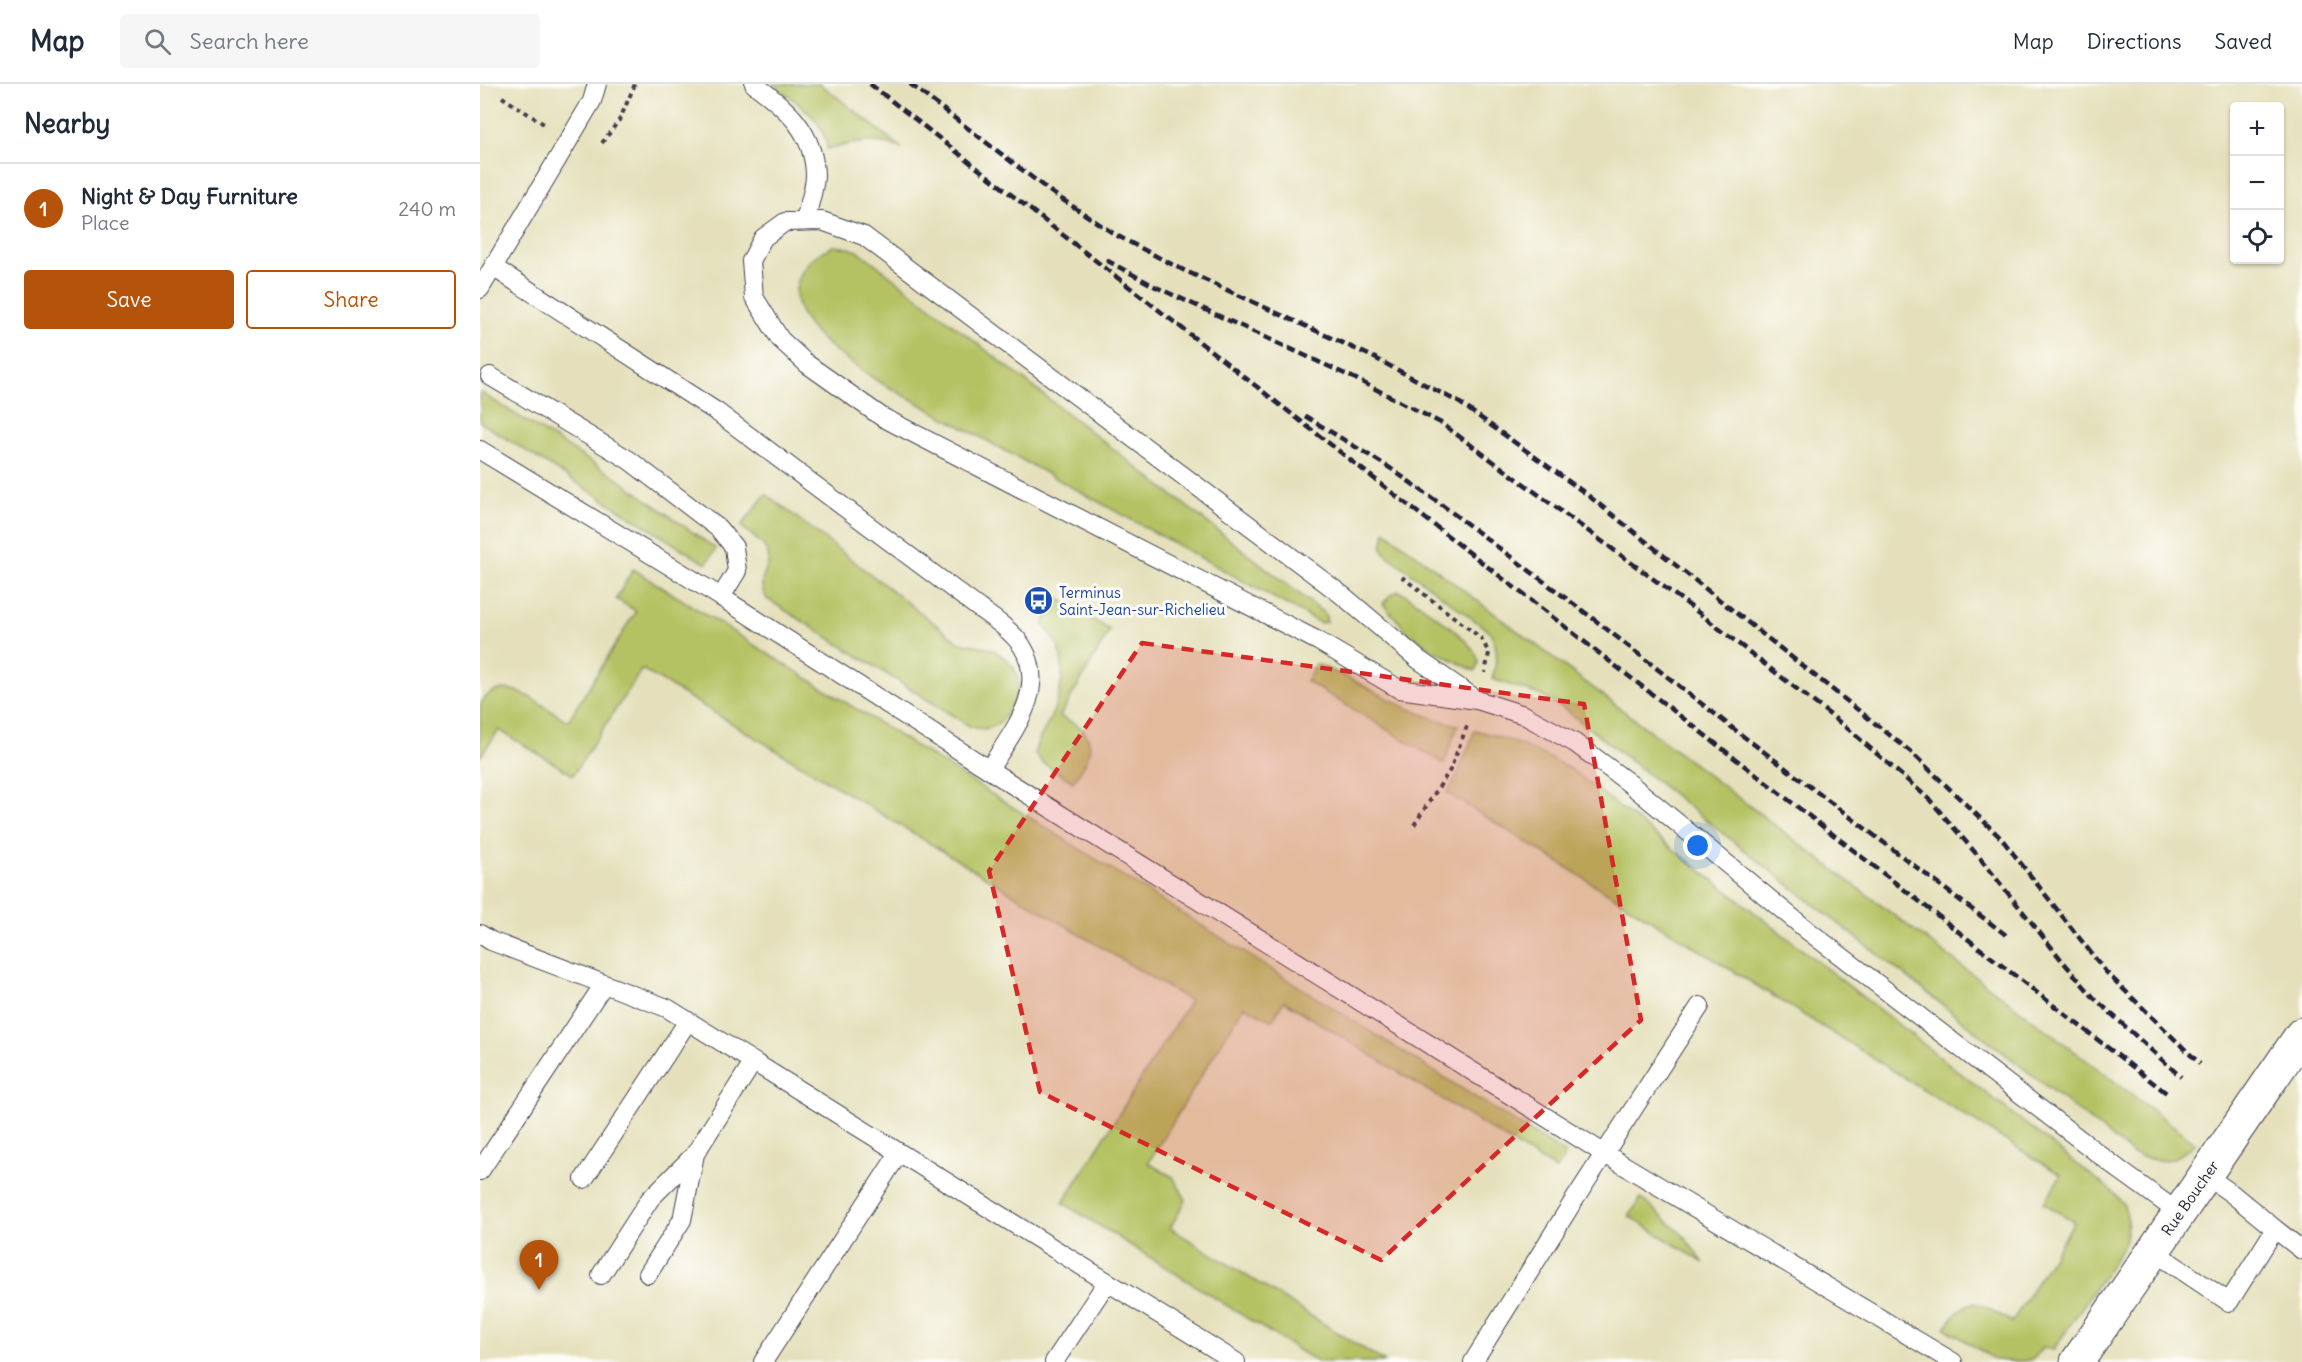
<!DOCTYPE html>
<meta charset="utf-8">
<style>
body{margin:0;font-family:Delius,sans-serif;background:#f6f6f7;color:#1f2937}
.controls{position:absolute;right:18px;top:18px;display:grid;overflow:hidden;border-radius:6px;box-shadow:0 2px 4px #0004}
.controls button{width:54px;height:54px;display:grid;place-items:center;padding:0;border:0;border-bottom:2px solid #e0e1e3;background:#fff;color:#1f2937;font:30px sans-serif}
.you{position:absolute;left:1218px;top:762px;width:21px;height:21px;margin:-15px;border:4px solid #fff;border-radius:50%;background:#1a73e8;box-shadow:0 0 0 9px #1a73e833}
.badge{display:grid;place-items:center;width:39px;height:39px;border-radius:50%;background:#b45309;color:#fff;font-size:20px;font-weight:700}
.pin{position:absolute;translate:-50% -50px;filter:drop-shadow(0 2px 3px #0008)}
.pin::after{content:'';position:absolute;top:32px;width:21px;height:18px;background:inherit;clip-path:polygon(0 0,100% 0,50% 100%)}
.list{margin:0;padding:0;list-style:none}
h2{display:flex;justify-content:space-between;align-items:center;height:78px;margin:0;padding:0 24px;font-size:26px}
h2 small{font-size:20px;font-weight:400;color:#747a83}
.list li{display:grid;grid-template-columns:39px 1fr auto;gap:18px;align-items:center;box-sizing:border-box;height:90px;padding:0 24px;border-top:2px solid #e0e1e3}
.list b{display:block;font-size:22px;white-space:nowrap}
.list p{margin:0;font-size:20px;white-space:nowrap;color:#747a83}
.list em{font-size:20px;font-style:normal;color:#747a83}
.actions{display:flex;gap:12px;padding:18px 24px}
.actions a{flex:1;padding:14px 0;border:2px solid #b45309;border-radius:6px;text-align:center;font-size:21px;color:#b45309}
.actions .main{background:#b45309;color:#fff}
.icon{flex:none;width:33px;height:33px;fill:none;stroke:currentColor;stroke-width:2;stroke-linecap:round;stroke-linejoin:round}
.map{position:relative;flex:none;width:1822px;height:1278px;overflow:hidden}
header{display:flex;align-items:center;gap:36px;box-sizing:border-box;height:84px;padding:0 30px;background:#fff;border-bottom:2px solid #e0e1e3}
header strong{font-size:28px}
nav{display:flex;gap:33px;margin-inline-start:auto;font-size:21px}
.search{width:420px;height:54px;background:#f6f6f7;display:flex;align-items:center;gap:15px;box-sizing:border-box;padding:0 21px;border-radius:6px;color:#747a83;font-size:22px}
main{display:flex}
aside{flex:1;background:#fff}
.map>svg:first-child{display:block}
.green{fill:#b5c264;stroke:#6c7250;stroke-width:1.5}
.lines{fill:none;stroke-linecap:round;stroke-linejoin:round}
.service-casing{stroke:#3f3e4e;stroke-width:20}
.minor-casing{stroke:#3f3e4e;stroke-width:35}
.path{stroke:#3f3e4e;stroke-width:4;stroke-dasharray:4.5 4.5;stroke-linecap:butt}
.service{stroke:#fff;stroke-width:18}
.minor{stroke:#fff;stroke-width:33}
.rail{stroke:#22223b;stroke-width:4.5;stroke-dasharray:9 4.5;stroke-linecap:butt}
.marked{fill:#d62828;fill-opacity:0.2;stroke:#d62828;stroke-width:4.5;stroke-dasharray:12 8;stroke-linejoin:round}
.labels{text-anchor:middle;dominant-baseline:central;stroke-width:6;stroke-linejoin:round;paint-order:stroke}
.transit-label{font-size:15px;fill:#164399;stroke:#fdfcf7;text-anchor:start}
.street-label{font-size:15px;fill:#22223b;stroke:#fdfcf7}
</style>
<header>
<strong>Map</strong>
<div class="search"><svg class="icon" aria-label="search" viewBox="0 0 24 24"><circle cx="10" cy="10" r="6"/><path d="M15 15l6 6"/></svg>Search here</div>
<nav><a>Map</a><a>Directions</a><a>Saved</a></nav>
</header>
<main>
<aside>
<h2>Nearby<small></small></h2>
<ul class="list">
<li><span class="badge">1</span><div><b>Night &amp; Day Furniture</b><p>Place</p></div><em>240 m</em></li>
</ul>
<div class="actions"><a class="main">Save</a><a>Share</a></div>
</aside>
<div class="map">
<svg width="1822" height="1278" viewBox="0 0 1822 1278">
<rect width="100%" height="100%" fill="#fdfcf7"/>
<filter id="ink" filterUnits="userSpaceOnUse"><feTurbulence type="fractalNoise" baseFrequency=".0167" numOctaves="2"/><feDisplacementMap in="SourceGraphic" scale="12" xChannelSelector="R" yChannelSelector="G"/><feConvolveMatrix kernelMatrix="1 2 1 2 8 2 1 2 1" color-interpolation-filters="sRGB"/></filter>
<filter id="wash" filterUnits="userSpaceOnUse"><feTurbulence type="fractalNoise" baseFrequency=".008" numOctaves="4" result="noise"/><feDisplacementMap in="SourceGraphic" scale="24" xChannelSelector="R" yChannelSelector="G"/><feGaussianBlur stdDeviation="1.35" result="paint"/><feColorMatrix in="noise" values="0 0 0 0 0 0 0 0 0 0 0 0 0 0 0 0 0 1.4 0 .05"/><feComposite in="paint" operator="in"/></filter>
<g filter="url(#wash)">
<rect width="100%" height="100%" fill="#e5e0bb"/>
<path class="green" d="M 293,0 L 340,0 L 422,64 C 394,53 375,59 347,65 C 345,34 316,18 293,0 Z
M 354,162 L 369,164 L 380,168 L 845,530 L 847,538 L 840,539 L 396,296 C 367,275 299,237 320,192 C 327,176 338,169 354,162 Z
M 0,308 L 137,394 L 236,465 L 226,480 L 0,338 Z
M 286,410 L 479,558 C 491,561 504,561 515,567 C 525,573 536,583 538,595 C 541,611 525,640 509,644 C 503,646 497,644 491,643 L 287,515 C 273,492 292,488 288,470 C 285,459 269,450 261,442 Z
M 905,447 L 1716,1059 C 1692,1080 1682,1080 1653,1070 L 1083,624 L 1060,611 L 1012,595 C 1017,575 1020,568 1010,548 L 907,471 L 902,464 Z
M 153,485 L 1086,1070 L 1076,1086 L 804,917 L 792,937 L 764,922 L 668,1079 L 693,1093 L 706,1116 L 690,1144 L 905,1278 L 837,1278 L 583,1119 L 710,917 L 162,585 L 93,691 L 19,646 L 0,673 L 0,621 C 23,583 62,624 88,637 L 156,527 L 136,515 Z
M 918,507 L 925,510 C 941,522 998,558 998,578 C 998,581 996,584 995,587 L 953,566 L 929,549 L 903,520 L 910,511 Z
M 577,514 L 630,546 L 580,632 C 586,636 595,639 601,644 C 620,662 604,682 593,698 L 563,679 L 555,670 C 556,658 562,651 567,641 C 580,616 588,587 577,560 C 574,553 567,546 563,541 Z
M 836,580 C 887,598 923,630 978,641 L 964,680 L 826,597 Z
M 995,646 C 1031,655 1060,668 1092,686 L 1633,1108 L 1644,1121 L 1648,1136 L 1644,1161 L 1574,1265 L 1563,1263 C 1560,1267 1556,1272 1553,1275 C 1545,1278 1523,1278 1514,1275 L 1465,1244 C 1492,1205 1498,1220 1532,1238 L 1594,1138 L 1564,1119 L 1581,1091 L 967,709 L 977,692 Z
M 1161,1114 L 1202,1150 L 1224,1179 L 1149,1132 Z"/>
</g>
<g filter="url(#ink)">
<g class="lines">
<defs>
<path id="service" d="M 274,0 C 306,24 334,47 335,91 C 335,105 328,123 325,137
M 13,183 L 237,328 L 500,525 C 514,535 532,547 542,562 C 569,605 532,648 510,684
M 0,205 L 112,17 L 117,0
M 10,292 L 149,376 L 238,444 L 254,463 L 257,487 L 241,513
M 0,366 L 241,513 L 533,701 L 1125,1070 L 1473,1278
M 997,616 L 939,576 L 862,511 L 384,152 L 342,137 L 305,138 L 283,154 L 271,177 L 274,213 L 300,255 L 327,280 L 402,333 L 838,557 L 919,605 L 997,616 L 1044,631 L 1095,659 L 1149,699 L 1327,846 L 1641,1087 L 1699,1129
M 0,850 L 11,857 L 187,924 L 756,1278
M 0,1087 L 124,900
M 104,1095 L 208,937
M 1795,1145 L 1822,1166
M 1673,1167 L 1749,1218 L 1795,1145 L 1751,1109 L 1725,1091
M 168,1190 L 202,1136 L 215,1070 L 273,978
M 121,1191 L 170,1115 L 215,1070
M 283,1278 L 419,1069
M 574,1278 L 627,1198
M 993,1278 L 1091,1121 L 1220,922"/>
<path id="minor" d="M 1597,1278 L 1822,950"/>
</defs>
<use href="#service" class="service-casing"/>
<use href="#minor" class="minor-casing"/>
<path class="path" d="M 22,13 L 67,42
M 122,59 L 140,35 L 155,0
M 922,493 L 1001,554 L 1009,569 L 1005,589
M 934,741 L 970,686 L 987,642"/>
<use href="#service" class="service"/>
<use href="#minor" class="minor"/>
<path class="rail" d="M 390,0 L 910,407 L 1689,1011
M 430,0 L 571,108 L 636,151 L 699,184 L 893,273 L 980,319 L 1105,409 L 1431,668 L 1521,754 L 1626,888 L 1720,980
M 626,176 L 676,203 L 876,295 L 961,339 L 1206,519 L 1367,644 L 1449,715 L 1499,773 L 1580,874 L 1614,914 L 1701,993
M 825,332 L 910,384 L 962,421 L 1115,536 L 1259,649 L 1526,851"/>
</g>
</g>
<path class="marked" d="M 662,559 L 1104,620 L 1161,936 L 901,1176 L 560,1008 L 509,787 Z"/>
<defs>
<symbol id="bus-disc" viewBox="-11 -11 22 22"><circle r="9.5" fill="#1a4fb4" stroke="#fdfcf7"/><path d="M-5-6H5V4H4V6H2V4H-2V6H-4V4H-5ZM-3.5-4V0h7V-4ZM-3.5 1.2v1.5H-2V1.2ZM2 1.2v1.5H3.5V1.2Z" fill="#fff"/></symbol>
</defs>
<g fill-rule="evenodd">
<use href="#bus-disc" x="542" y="500" width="33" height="33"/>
</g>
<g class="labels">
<g class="transit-label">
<text x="579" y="508">Terminus<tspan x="579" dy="17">Saint-Jean-sur-Richelieu</tspan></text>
</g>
<g class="street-label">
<text transform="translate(1710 1114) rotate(-55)">Rue Boucher</text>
</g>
</g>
</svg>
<div class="controls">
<button>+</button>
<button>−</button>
<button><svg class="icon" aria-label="locate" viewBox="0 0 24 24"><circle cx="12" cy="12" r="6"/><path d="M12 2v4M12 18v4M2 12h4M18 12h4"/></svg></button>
</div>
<div class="you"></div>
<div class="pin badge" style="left:59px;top:1206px">1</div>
</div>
</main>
